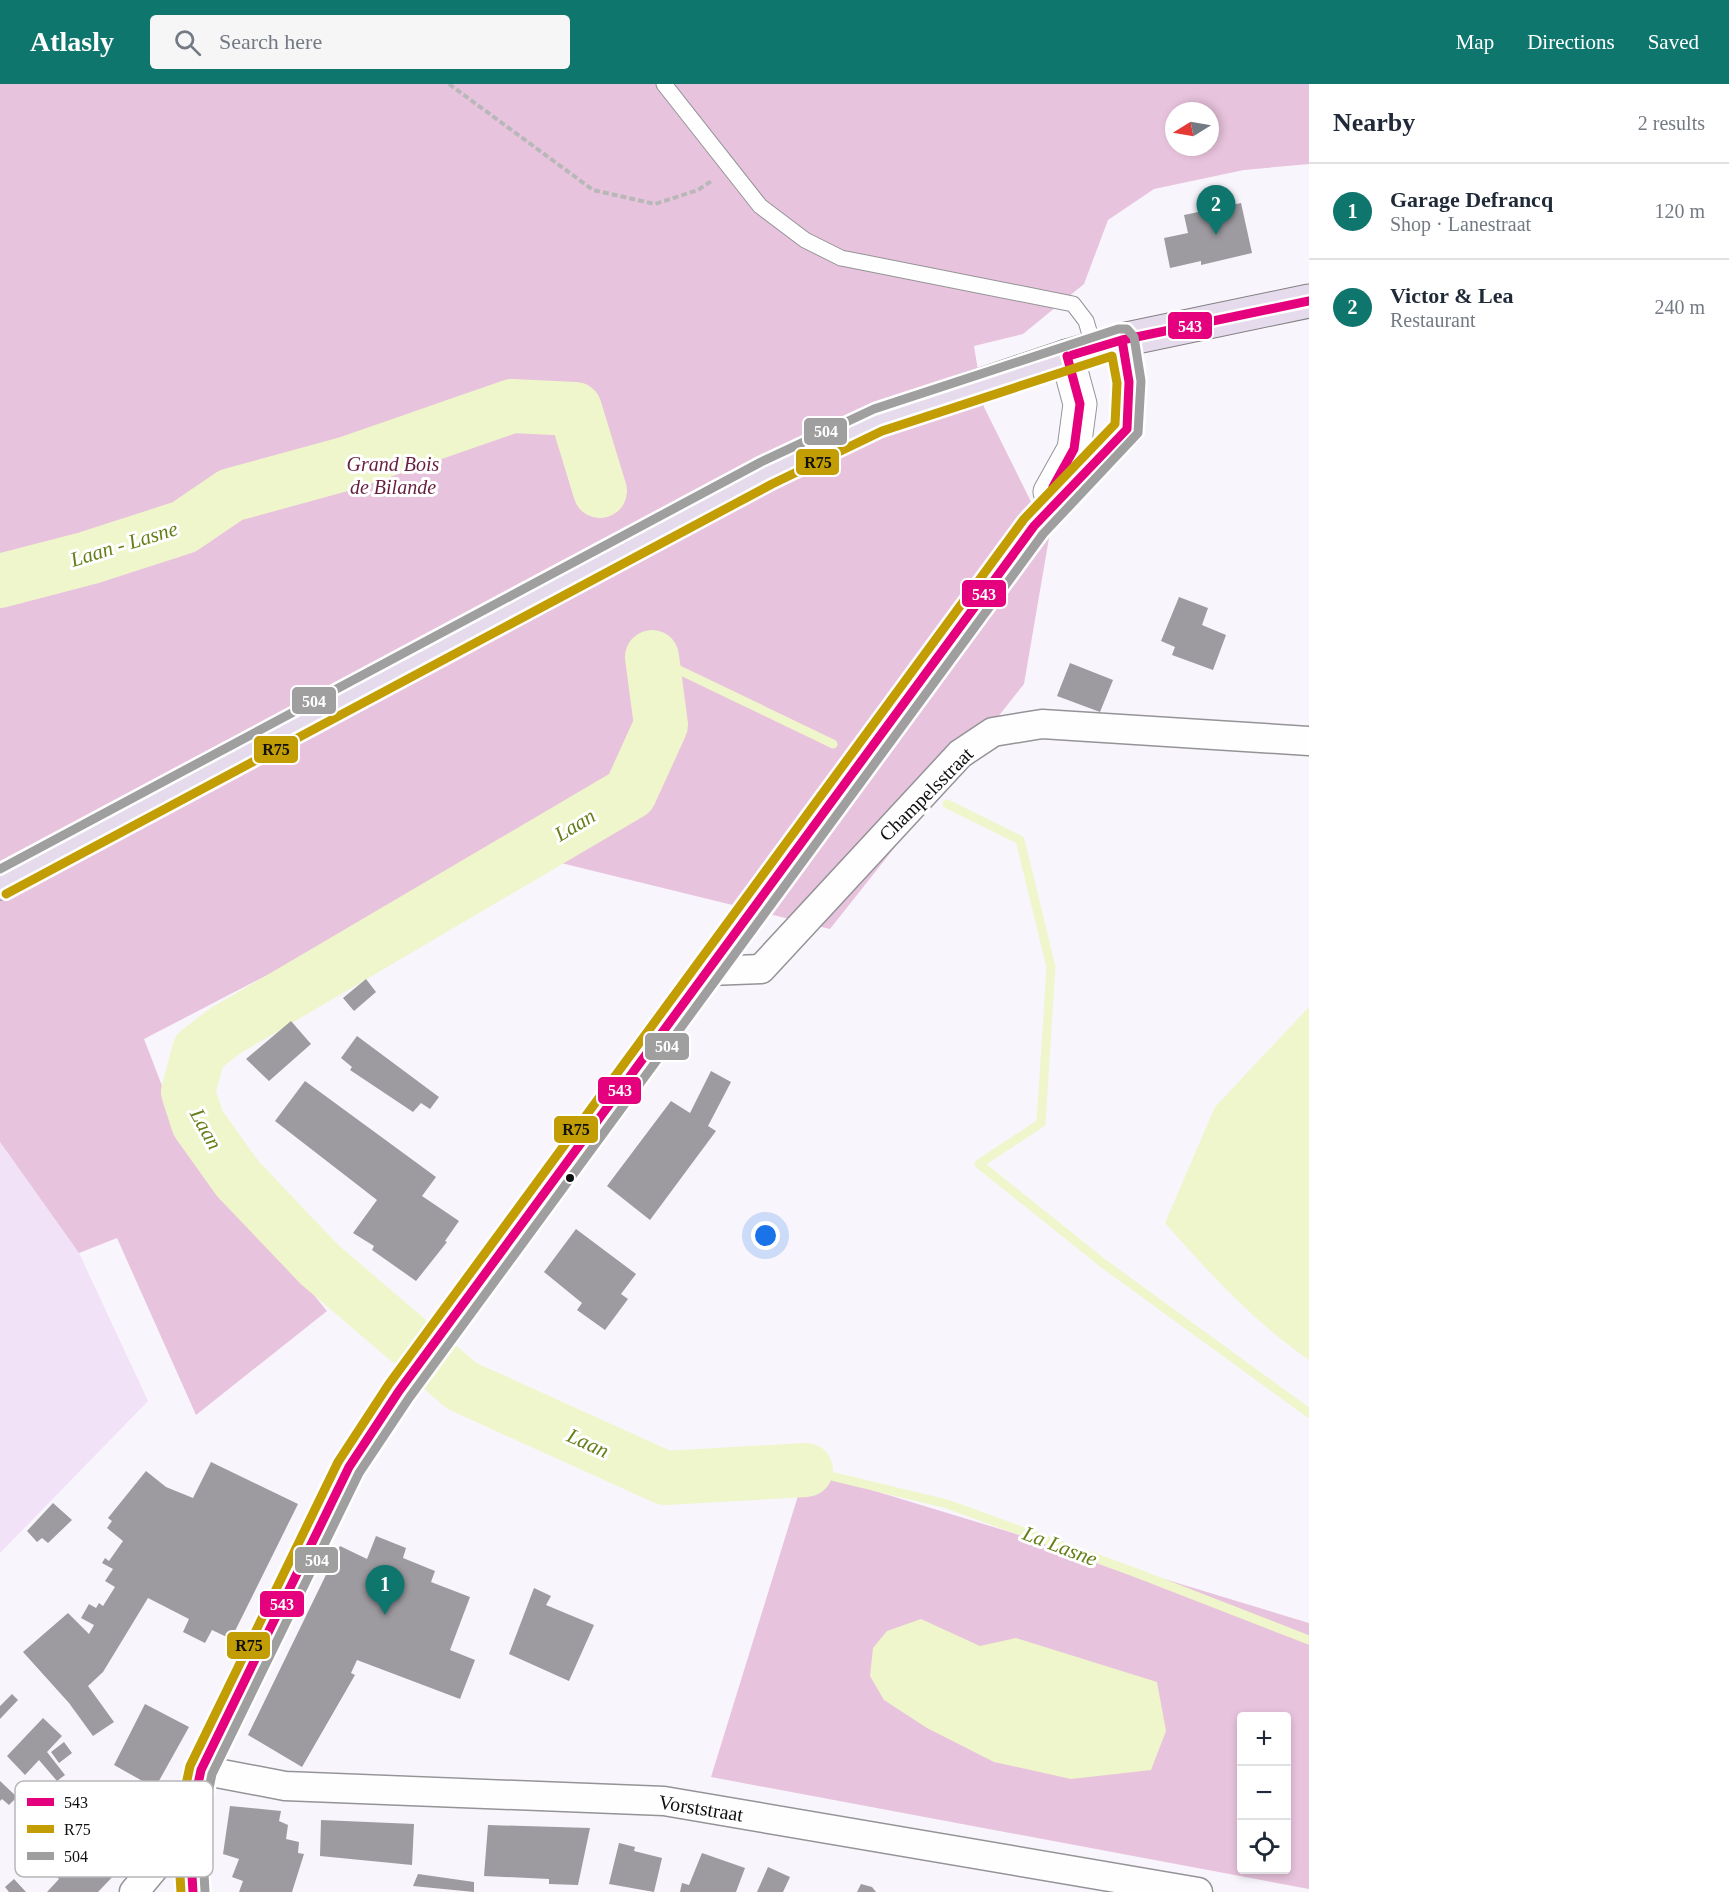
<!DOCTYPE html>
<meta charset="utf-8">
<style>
body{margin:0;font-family:"Times New Roman",serif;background:#f6f6f7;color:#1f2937}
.controls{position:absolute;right:18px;bottom:18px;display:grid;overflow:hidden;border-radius:6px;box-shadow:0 3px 9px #0003}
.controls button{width:54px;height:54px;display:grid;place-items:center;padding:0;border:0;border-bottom:2px solid #e0e1e3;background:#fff;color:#1f2937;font:30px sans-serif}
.compass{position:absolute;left:1165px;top:18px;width:54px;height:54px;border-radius:50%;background:#fff;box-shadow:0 3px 9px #0003;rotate:259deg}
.you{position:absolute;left:766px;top:1152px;width:21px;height:21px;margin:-15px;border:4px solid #fff;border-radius:50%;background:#1a73e8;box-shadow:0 0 0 9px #1a73e833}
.badge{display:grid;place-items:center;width:39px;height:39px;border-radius:50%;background:#0f766e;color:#fff;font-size:20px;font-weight:700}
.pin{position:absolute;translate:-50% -50px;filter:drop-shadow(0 2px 3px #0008)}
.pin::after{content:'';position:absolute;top:32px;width:21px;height:18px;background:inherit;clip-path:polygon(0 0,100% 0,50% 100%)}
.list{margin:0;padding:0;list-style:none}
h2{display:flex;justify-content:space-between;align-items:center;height:78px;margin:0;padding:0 24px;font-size:26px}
h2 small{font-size:20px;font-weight:400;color:#747a83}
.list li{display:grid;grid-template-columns:39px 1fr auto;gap:18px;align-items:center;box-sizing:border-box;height:96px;padding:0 24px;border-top:2px solid #e0e1e3}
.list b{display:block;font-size:22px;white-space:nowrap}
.list p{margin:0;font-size:20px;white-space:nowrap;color:#747a83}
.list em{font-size:20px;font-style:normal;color:#747a83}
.icon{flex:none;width:33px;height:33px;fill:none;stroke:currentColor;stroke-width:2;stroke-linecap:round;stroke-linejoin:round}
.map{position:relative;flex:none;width:1309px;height:1808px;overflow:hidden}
header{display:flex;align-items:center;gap:36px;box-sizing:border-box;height:84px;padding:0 30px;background:#0f766e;color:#fff}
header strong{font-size:28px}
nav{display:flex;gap:33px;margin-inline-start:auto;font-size:21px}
.search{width:420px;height:54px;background:#f6f6f7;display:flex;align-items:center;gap:15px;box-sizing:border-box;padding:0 21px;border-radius:6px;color:#747a83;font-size:22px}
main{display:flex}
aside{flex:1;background:#fff}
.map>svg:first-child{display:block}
.farmland{fill:#f1e2f8}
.forest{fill:#e8c3dd;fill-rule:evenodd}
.water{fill:#eff6cb}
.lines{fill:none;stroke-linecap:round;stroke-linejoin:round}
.stream{stroke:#eff6cb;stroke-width:9}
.river{stroke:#eff6cb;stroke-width:54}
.building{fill:#9d9aa0}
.service-casing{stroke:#949396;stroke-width:17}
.minor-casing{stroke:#949396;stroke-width:31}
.tertiary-casing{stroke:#949396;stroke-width:35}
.primary-casing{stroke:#828083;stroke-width:35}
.path{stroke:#b8b8b9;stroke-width:4;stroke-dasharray:6 3;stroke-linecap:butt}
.service{stroke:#fefeff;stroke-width:15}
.minor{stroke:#fefeff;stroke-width:28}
.tertiary{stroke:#fefeff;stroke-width:33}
.primary{stroke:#e5dbec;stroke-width:33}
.bus-1-casing{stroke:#fff;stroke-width:14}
.bus-2-casing{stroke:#fff;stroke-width:14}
.bus-3-casing{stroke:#fff;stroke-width:14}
.bus-1{stroke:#e5007d;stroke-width:9}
.bus-2{stroke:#c39d04;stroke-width:9}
.bus-3{stroke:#9f9f9f;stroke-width:9}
.bus-dot{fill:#0f0f0f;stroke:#fff;stroke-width:2}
.labels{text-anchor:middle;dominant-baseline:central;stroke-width:6;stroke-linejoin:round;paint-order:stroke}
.park-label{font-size:20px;font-style:italic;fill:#681f3d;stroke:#fff}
.street-label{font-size:20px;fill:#0f0f0f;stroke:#fff}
.water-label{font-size:21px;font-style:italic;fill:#657e16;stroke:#fff}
.key{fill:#fff;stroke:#b7b7b7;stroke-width:1.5}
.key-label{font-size:16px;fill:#0f0f0f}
.line-badge{stroke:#fff;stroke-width:2}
.badge-label{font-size:16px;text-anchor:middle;font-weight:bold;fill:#fff}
.pale-badge-label{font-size:16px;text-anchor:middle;font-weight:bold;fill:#111}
</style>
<header>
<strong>Atlasly</strong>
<div class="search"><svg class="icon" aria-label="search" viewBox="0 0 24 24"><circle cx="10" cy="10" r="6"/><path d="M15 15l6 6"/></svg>Search here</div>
<nav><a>Map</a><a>Directions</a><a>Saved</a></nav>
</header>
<main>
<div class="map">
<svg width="1309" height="1808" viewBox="0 0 1309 1808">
<rect width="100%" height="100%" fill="#f9f5fc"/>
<path class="farmland" d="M 0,1058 L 79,1169 L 148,1317 L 0,1469 Z"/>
<path class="forest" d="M 0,0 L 1309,0 L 1309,80 L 1244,86 L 1154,105 L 1108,136 L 1084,200 L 1023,250 L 974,262 L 984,323 L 1049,454 L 1024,600 L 830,845 L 508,766 L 144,955 L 181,1051 L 327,1227 L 196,1331 L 117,1154 L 79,1169 L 0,1058 ZM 1174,27 L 1210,27 L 1210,63 L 1174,63 Z
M 806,1386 L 1309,1539 L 1309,1805 L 711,1693 ZM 1242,1632 L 1286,1632 L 1286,1786 L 1242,1786 Z"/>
<path class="water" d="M 1309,923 L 1309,1276 C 1253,1237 1210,1190 1165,1139 L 1215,1023 Z
M 921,1535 L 980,1562 L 1016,1554 L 1157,1598 L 1166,1647 L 1151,1686 L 1071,1695 L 994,1678 L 927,1644 L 884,1616 L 870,1592 L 873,1564 L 887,1547 Z"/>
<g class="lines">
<path class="stream" d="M 652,573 L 833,660
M 947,720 L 1020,756 L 1051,883 L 1041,1039 L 979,1080 L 1104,1180 L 1309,1329
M 806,1386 L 947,1420 L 1134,1488 L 1309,1556"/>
<path class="river" d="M 0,497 L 88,474 L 184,443 L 231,411 L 348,379 L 512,322 L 575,325 L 600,407
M 652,573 L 661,641 L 630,709 L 225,947 L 199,967 L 188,1008 L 198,1039 L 238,1095 L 320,1181 L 462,1302 L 665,1394 L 806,1386"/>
</g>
<path class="building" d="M 1241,119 L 1252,169 L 1201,181 L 1201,177 L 1170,184 L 1164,154 L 1188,149 L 1184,131 Z
M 1179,513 L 1208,524 L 1202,541 L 1226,551 L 1213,586 L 1172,571 L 1175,563 L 1161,557 Z
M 1070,579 L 1113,596 L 1100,628 L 1057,612 Z
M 366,895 L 376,908 L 354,927 L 343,914 Z
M 291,937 L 311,960 L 269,997 L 246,975 Z
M 357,952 L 439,1013 L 430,1025 L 421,1019 L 413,1028 L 350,986 L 352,983 L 341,974 Z
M 711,987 L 731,998 L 708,1042 L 716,1047 L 650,1136 L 607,1102 L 671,1017 L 690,1029 Z
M 305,997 L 436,1093 L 422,1112 L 459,1137 L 445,1157 L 447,1158 L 416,1197 L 372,1166 L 374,1162 L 353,1149 L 377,1116 L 275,1037 Z
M 576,1145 L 636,1190 L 621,1210 L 628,1215 L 605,1246 L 577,1226 L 582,1219 L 544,1188 Z
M 211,1378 L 298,1420 L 231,1555 L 212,1546 L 205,1559 L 183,1548 L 189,1535 L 148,1514 L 103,1588 L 88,1602 L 114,1638 L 93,1652 L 69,1619 L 23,1568 L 68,1529 L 89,1550 L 94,1541 L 81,1534 L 89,1520 L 96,1524 L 99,1519 L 103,1522 L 115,1503 L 105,1497 L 113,1485 L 102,1479 L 105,1474 L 109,1477 L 123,1457 L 107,1444 L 112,1437 L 108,1434 L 146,1387 L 166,1403 L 193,1414 Z
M 53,1419 L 72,1436 L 48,1459 L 42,1454 L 37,1458 L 27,1447 Z
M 376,1452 L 406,1464 L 403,1474 L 435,1487 L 431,1498 L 470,1513 L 450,1566 L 475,1576 L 460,1615 L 357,1576 L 351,1589 L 355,1591 L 302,1683 L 248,1651 L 340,1462 L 367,1475 Z
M 534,1504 L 551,1512 L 546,1521 L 594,1541 L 569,1597 L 509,1570 Z
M 12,1610 L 18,1616 L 0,1635 L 0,1622 Z
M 145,1620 L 189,1643 L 155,1704 L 114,1681 Z
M 43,1634 L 62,1652 L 47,1668 L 65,1691 L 57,1697 L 39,1676 L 25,1691 L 7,1672 Z
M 64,1658 L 72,1669 L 59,1679 L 51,1668 Z
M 0,1697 L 17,1713 L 9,1721 L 2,1715 L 0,1717 Z
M 107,1704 L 148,1722 L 119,1786 L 98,1808 L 47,1808 L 59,1795 L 49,1786 L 74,1759 L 85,1770 L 94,1761 L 102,1742 L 92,1737 Z
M 230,1722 L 281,1727 L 279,1737 L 288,1741 L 286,1755 L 299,1758 L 298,1769 L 304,1770 L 292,1808 L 239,1808 L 243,1797 L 232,1793 L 239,1775 L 223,1770 Z
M 321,1736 L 414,1740 L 412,1781 L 320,1772 Z
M 488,1741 L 590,1744 L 578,1801 L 549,1800 L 549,1795 L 484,1792 Z
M 619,1759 L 635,1763 L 634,1767 L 662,1774 L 654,1808 L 609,1800 Z
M 702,1769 L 745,1784 L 736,1808 L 680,1808 L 682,1799 L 689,1801 Z
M 768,1783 L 790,1793 L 783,1808 L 757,1808 Z
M 418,1790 L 474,1798 L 474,1808 L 413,1802 Z
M 14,1795 L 26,1808 L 9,1808 L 5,1803 Z
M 861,1800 L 872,1803 L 876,1808 L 857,1808 Z"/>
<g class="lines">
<defs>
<path id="service" d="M 664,0 L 760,122 L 805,156 L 841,174 L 1073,220 L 1086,237 L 1094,264"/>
<path id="minor" d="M 709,887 L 761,885 L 960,670 L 993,648 L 1042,640 L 1309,657
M 201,1686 L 285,1702 L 664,1717 L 1198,1808
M 134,1808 L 189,1742"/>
<path id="tertiary" d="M 1050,408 L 1074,365 L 1080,320 L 1067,272
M 193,1808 L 189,1742 L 201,1686 L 349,1383 L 399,1307 L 1034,442 L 1127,345 L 1129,298 L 1122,256"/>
<path id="primary" d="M 0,799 L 767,389 L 878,336 L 1067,272 L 1122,256 L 1309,217"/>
</defs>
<use href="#service" class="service-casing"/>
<use href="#minor" class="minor-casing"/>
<use href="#tertiary" class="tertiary-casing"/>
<use href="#primary" class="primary-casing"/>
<path class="path" d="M 449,0 L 593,106 L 655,120 L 698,106 L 713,96"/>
<use href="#service" class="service"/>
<use href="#minor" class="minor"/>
<use href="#tertiary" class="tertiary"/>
<use href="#primary" class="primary"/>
<defs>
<path id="bus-1" d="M 1072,271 L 1122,256 L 1309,217
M 1053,403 L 1074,365 L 1080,320 L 1067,272
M 193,1808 L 189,1742 L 201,1686 L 349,1383 L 399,1307 L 1034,442 L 1127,345 L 1129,298 L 1122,256"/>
<path id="bus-2" d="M 6,810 L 772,400 L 882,347 L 1112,272 L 1117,299 L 1115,340 L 1024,435 L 389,1300 L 338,1378 L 190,1682 L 177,1742 L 181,1808"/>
<path id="bus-3" d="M 0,785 L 761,378 L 874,325 L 1118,245 L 1127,245 L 1134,253 L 1141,297 L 1138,349 L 1043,450 L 409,1314 L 359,1389 L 212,1690 L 201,1743 L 205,1807"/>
</defs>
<use href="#bus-1" class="bus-1-casing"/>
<use href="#bus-2" class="bus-2-casing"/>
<use href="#bus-3" class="bus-3-casing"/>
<use href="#bus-1" class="bus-1"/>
<use href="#bus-2" class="bus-2"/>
<use href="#bus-3" class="bus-3"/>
</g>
<circle class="bus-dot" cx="570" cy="1094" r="5"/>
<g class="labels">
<g class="park-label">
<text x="393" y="380">Grand Bois<tspan x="393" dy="23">de Bilande</tspan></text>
</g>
<g class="street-label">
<text transform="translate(926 710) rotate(-45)">Champelsstraat</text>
<text transform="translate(701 1724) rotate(9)">Vorststraat</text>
</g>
<g class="water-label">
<text transform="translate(124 460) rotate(-17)">Laan - Lasne</text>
<text transform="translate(575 741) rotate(-31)">Laan</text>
<text transform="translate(206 1045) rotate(61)">Laan</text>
<text transform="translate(588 1359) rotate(24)">Laan</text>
<text transform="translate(1060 1462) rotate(21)">La Lasne</text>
</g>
</g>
<rect x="15" y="1697" width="198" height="96" rx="9" class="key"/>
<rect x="27" y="1714" width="27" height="8" fill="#e5007d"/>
<rect x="27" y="1741" width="27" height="8" fill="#c39d04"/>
<rect x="27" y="1768" width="27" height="8" fill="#9f9f9f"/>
<g class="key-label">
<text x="64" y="1724">543</text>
<text x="64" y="1751">R75</text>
<text x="64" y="1778">504</text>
</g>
<g class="line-badge">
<rect x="1167" y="227" width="46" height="29" rx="6" fill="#e5007d"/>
<rect x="803" y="333" width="45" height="29" rx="6" fill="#9f9f9f"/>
<rect x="795" y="364" width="45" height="28" rx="6" fill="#c39d04"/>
<rect x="961" y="495" width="46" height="29" rx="6" fill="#e5007d"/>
<rect x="291" y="602" width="46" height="29" rx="6" fill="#9f9f9f"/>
<rect x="253" y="651" width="46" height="29" rx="6" fill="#c39d04"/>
<rect x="644" y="948" width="46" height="29" rx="6" fill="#9f9f9f"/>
<rect x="597" y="992" width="45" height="29" rx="6" fill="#e5007d"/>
<rect x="553" y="1031" width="46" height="29" rx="6" fill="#c39d04"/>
<rect x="294" y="1462" width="45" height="28" rx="6" fill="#9f9f9f"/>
<rect x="259" y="1506" width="46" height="28" rx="6" fill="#e5007d"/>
<rect x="226" y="1547" width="45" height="29" rx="6" fill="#c39d04"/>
</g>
<g class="badge-label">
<text x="1190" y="248">543</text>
<text x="826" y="353">504</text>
<text x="984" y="516">543</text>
<text x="314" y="623">504</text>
<text x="667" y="968">504</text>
<text x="620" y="1012">543</text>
<text x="317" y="1482">504</text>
<text x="282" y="1526">543</text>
</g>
<g class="pale-badge-label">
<text x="818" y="384">R75</text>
<text x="276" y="671">R75</text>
<text x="576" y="1051">R75</text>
<text x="249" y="1567">R75</text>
</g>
</svg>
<div class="controls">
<button>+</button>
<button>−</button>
<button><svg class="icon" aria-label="locate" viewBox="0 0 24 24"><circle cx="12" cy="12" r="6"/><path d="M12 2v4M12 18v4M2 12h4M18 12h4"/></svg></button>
</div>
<svg class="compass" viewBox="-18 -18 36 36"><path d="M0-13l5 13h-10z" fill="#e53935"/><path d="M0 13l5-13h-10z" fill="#747a83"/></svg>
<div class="you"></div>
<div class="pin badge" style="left:385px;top:1531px">1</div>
<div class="pin badge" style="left:1216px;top:151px">2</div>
</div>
<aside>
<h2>Nearby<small>2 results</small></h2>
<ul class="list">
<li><span class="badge">1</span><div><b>Garage Defrancq</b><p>Shop · Lanestraat</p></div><em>120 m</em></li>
<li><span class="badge">2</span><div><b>Victor &amp; Lea</b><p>Restaurant</p></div><em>240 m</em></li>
</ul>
</aside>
</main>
